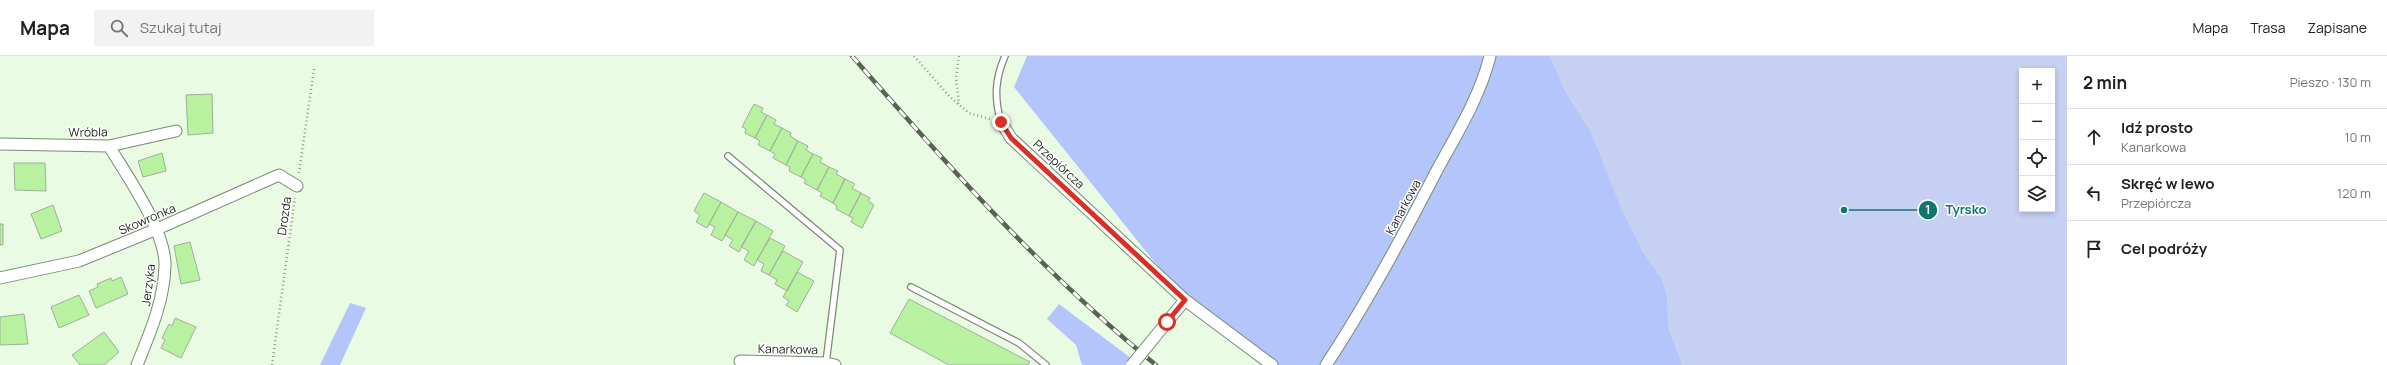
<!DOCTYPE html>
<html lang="pl">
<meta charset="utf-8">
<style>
body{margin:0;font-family:Manrope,sans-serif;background:#f2f2f2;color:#202124}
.controls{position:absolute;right:12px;top:12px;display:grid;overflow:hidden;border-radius:0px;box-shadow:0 2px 6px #0003}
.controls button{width:36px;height:36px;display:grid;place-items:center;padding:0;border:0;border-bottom:1px solid #e0e0e0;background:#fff;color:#202124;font:20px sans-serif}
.stop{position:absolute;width:12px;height:12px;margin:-9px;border:3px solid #d93025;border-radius:50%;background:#fff}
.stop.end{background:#d93025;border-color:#fff;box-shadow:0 1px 4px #0008}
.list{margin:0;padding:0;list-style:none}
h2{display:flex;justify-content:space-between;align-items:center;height:52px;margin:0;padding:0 16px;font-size:17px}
h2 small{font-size:13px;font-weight:400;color:#757577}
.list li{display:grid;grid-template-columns:26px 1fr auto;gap:12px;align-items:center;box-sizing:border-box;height:56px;padding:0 16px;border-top:1px solid #e0e0e0}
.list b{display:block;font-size:15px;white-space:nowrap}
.list p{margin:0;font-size:13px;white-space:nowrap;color:#757577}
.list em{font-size:13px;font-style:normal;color:#757577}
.icon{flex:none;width:22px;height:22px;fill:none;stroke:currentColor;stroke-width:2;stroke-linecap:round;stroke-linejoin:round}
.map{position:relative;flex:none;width:2067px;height:309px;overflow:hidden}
header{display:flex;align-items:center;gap:24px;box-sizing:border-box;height:56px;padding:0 20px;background:#fff;border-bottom:1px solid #e0e0e0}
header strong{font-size:19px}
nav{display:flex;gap:22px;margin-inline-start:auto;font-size:14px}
.search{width:280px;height:36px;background:#f2f2f2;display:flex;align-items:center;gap:10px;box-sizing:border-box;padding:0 14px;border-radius:0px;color:#757577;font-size:15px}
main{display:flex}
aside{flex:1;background:#fff}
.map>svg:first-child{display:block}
.green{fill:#b4c5fb}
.water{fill:#c5d0f2;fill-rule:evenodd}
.building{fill:#b8f2a1;stroke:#9faf99}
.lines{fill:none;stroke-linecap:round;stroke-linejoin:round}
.lane-casing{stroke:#7b8a76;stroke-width:8}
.street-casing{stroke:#7b8a76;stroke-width:13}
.path{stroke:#8e9a89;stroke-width:2.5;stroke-dasharray:1 3;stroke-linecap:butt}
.lane{stroke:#fff;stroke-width:5.5}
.street{stroke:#fff;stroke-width:11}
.rail-casing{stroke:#596254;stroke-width:4.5}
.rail{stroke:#fff;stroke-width:3;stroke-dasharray:9;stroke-linecap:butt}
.street-bridge-casing{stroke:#7b8a76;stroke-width:13;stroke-linecap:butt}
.street-bridge{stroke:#fff;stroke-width:11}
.route{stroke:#d93025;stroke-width:5}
.labels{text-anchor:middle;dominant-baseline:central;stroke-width:3;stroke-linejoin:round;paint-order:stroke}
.street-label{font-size:12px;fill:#1d231a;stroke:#fff}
.leader{fill:none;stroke:#0f766e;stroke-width:1.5}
.callout-dot{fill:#0f766e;stroke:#fff;stroke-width:1.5}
.mark-label{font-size:12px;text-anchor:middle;font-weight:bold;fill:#fff}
.callout-label{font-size:13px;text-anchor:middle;font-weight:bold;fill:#0f766e;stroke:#fff;stroke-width:3;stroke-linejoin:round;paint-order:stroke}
</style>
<header>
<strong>Mapa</strong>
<div class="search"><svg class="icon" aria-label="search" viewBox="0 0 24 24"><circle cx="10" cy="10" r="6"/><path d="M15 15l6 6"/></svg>Szukaj tutaj</div>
<nav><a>Mapa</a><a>Trasa</a><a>Zapisane</a></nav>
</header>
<main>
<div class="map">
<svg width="2067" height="309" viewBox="0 0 2067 309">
<rect width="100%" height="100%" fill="#eafbe3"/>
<path class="green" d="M 1027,0 L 1550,0 L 1566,36 L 1590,74 L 1641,192 L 1662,223 L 1667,238 L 1669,274 L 1683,309 L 1272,309 L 1185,244 L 1014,31 Z
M 350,247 L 366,252 L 340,309 L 320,309 Z
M 1059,248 L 1140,309 L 1082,309 L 1076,289 L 1047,263 Z"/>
<path class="water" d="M 1550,0 L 2067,0 L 2067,309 L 1683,309 L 1669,274 L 1667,238 L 1662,223 L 1641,192 L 1622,155 L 1590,74 L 1566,36 ZM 2022,15 L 2052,15 L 2052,153 L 2022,153 Z"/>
<path class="building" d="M 212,38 L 213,77 L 188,79 L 186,39 Z
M 754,48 L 763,52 L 761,56 L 767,59 L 755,82 L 745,77 L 746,73 L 742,71 Z
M 767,59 L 776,64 L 774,68 L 782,72 L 770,95 L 758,89 L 760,85 L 755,82 Z
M 782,72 L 791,77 L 790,80 L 798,85 L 786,109 L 773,102 L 775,98 L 770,95 Z
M 798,85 L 808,90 L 806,94 L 813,98 L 801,121 L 789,115 L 790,111 L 786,109 Z
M 162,97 L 166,115 L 143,121 L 138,105 Z
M 813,98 L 822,102 L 820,106 L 829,111 L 817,134 L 804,127 L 806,124 L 801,121 Z
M 14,107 L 45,107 L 46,135 L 15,134 Z
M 829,111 L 838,115 L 836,118 L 845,123 L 833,147 L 820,140 L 822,137 L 817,134 Z
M 845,123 L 855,128 L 852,132 L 861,137 L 849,160 L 836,153 L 837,150 L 833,147 Z
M 704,137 L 721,146 L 707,172 L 696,166 L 700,159 L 694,155 Z
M 861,137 L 870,142 L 868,145 L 874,149 L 862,172 L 851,166 L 853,162 L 849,160 Z
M 721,146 L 738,156 L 722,185 L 711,179 L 715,171 L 709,168 Z
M 53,149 L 62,175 L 41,183 L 31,158 Z
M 738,156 L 756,165 L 739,196 L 729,190 L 733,184 L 725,179 Z
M 756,165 L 773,175 L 754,210 L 744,204 L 749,195 L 741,191 Z
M 0,168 L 3,168 L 3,189 L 0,189 Z
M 770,182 L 785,190 L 769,219 L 761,215 L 764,208 L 757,204 Z
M 190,186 L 200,224 L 181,228 L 174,190 Z
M 783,195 L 803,206 L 787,235 L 775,228 L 777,224 L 769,219 Z
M 797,216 L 814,225 L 797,256 L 786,249 L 789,245 L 783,241 Z
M 121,221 L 128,238 L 96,252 L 89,235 L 98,231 L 97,228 L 111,222 L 112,225 Z
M 79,239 L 89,259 L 59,272 L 51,251 Z
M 909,243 L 1030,306 L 1028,309 L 949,309 L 890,277 Z
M 24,258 L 28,288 L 0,289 L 0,261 Z
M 175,262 L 196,271 L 181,302 L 161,292 L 165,284 L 162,282 L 169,268 L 172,270 Z
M 104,276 L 119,296 L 104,309 L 80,309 L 72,299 Z"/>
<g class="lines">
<defs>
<path id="lane" d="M 1001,66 C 994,42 995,23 1005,0
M 728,100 L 840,194 L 826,307
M 911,231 L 1019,287 L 1046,309"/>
<path id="street" d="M 1001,66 L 1011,82 L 1185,244
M 0,88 L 109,90 L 176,75
M 109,90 C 127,120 166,175 165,210 C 164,245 150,277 137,309
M 0,222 L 79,205 L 157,173 L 279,119 L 297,130
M 1167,266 L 1185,244 L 1272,309
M 740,305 L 826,307 L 835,309
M 1326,309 C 1367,247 1402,182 1436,116 C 1456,79 1480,41 1490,0"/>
</defs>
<use href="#lane" class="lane-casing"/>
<use href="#street" class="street-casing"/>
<path class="path" d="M 914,0 L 950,41 L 969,57 L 990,63
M 959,0 L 956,22 L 959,48
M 299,117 L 314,13
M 272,309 L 295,142"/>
<use href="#lane" class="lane"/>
<use href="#street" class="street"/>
<defs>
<path id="rail" d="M 852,0 C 947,109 1043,217 1156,309"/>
</defs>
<use href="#rail" class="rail-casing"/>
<use href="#rail" class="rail"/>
<defs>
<path id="street-bridge" d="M 1132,309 L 1167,266"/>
</defs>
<use href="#street-bridge" class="street-bridge-casing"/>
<use href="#street-bridge" class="street-bridge"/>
</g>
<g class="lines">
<path class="route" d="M 1001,66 L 1011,82 L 1185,244 L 1167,266"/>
</g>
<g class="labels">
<g class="street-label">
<text transform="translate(88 76) rotate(-1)">Wróbla</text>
<text transform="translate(1059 108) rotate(43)">Przepiórcza</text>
<text transform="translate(1403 151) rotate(-62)">Kanarkowa</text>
<text transform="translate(284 160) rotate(-82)">Drozda</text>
<text transform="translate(147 163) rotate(-23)">Skowronka</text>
<text transform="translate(148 229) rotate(-83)">Jerzyka</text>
<text transform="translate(788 293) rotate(1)">Kanarkowa</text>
</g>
</g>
<path class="leader" d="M1844 154L1928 154"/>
<g class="callout-dot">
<circle cx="1844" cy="154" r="4"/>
<circle cx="1928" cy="154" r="10"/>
</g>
<g class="mark-label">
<text x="1928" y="158">1</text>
</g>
<g class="callout-label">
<text x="1966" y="158">Tyrsko</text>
</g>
</svg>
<div class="controls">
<button>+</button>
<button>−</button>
<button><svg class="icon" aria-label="locate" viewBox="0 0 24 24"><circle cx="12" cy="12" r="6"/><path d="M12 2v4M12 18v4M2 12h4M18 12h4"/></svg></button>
<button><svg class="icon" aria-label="layers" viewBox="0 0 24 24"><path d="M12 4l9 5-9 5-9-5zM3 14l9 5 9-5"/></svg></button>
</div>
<div class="stop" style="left:1167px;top:266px"></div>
<div class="stop end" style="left:1001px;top:66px"></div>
</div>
<aside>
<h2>2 min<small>Pieszo · 130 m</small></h2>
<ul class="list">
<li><svg class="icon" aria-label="ahead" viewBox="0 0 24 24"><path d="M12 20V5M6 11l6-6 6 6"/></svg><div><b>Idź prosto</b><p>Kanarkowa</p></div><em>10 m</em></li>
<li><svg class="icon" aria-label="left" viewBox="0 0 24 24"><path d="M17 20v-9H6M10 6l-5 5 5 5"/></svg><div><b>Skręć w lewo</b><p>Przepiórcza</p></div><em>120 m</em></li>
<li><svg class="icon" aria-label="arrive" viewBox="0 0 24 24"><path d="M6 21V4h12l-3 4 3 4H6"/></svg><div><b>Cel podróży</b></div></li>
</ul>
</aside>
</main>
